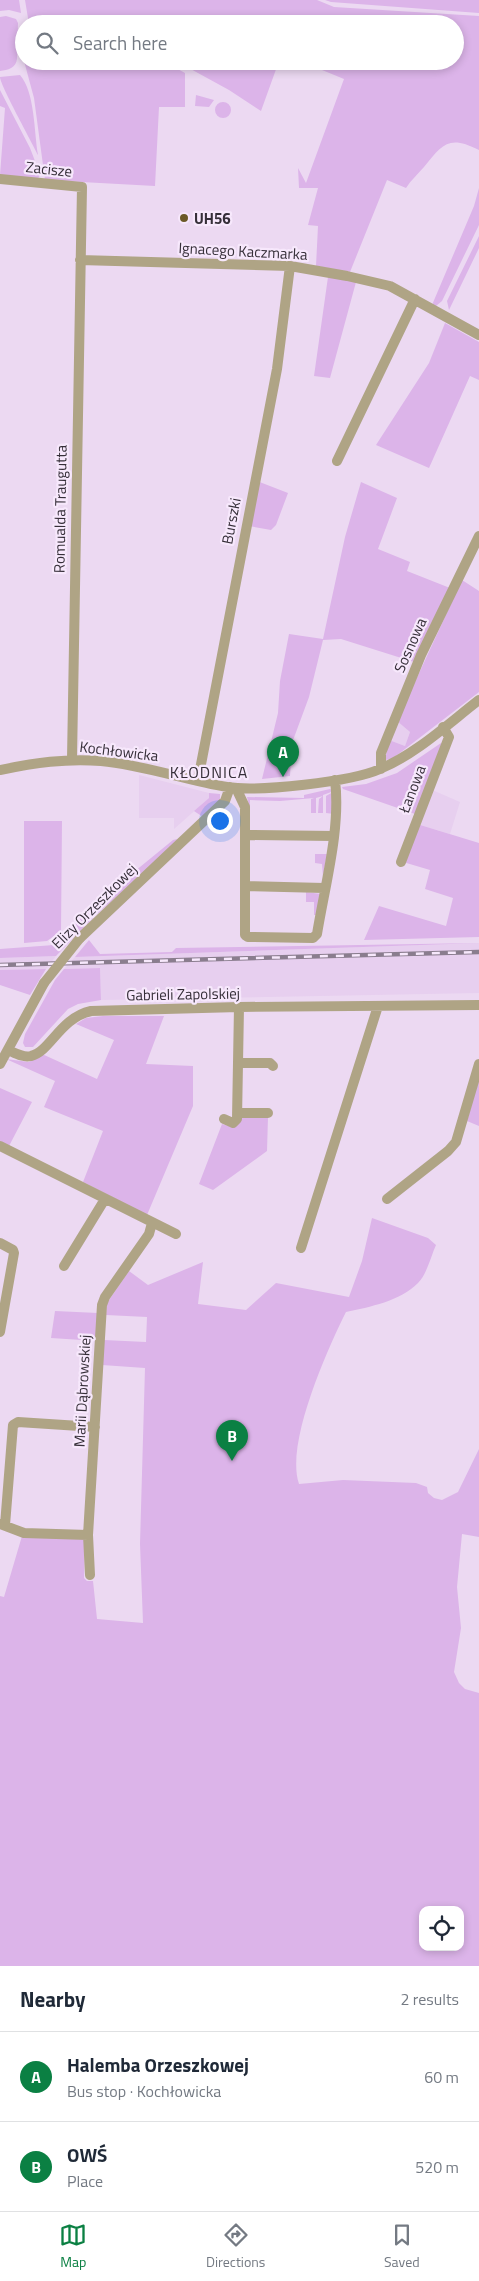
<!DOCTYPE html>
<meta charset="utf-8">
<style>
body{margin:0;font-family:"Titillium Web",sans-serif;background:#f2f2f3;color:#1f2937}
.controls{position:absolute;right:15px;bottom:15px;display:grid;overflow:hidden;border-radius:10px;box-shadow:0 2px 8px #0003}
.controls button{width:45px;height:45px;display:grid;place-items:center;padding:0;border:0;border-bottom:1px solid #e0e1e3;background:#fff;color:#1f2937;font:25px sans-serif}
.you{position:absolute;left:219px;top:820px;width:18px;height:18px;margin:-12px;border:4px solid #fff;border-radius:50%;background:#1a73e8;box-shadow:0 0 0 8px #1a73e833}
.badge{display:grid;place-items:center;width:32px;height:32px;border-radius:50%;background:#0b8043;color:#fff;font-size:16px;font-weight:700}
.pin{position:absolute;translate:-50% -41px;filter:drop-shadow(0 1px 2px #0008)}
.pin::after{content:'';position:absolute;top:26px;width:18px;height:15px;background:inherit;clip-path:polygon(0 0,100% 0,50% 100%)}
.list{margin:0;padding:0;list-style:none}
h2{display:flex;justify-content:space-between;align-items:center;height:65px;margin:0;padding:0 20px;font-size:21px}
h2 small{font-size:16px;font-weight:400;color:#747a83}
.list li{display:grid;grid-template-columns:32px 1fr auto;gap:15px;align-items:center;box-sizing:border-box;height:90px;padding:0 20px;border-top:1px solid #e0e1e3}
.list b{display:block;font-size:19px;white-space:nowrap}
.list p{margin:0;font-size:16px;white-space:nowrap;color:#747a83}
.list em{font-size:16px;font-style:normal;color:#747a83}
.icon{flex:none;width:28px;height:28px;fill:none;stroke:currentColor;stroke-width:2;stroke-linecap:round;stroke-linejoin:round}
.map{position:relative;flex:none;width:479px;height:1966px;overflow:hidden}
.search{position:absolute;background:#fff;box-shadow:0 2px 8px #0003;left:15px;right:15px;top:15px;height:55px;display:flex;align-items:center;gap:12px;box-sizing:border-box;padding:0 18px;border-radius:28px;color:#747a83;font-size:19px}
.sheet{height:245px;background:#fff}
nav{display:flex;justify-content:space-around;align-items:center;box-sizing:border-box;height:70px;border-top:1px solid #e0e1e3;background:#fff;font-size:14px;color:#747a83}
nav a{display:grid;justify-items:center;gap:2px}
nav .on{color:#0b8043}
.map>svg:first-child{display:block}
.built{fill:#e7cfef}
.green{fill:#dcb4e9;fill-rule:evenodd}
.lines{fill:none;stroke-linecap:round;stroke-linejoin:round}
.minor{stroke:#afa485;stroke-width:10}
.rail-casing{stroke:#8a7d8e;stroke-width:4.5}
.rail{stroke:#f7e8fc;stroke-width:2.5;stroke-dasharray:8;stroke-linecap:butt}
.minor-bridge{stroke:#afa485;stroke-width:10}
.poi-dot{fill:#6b5927;stroke:#f7e8fc;stroke-width:2}
.labels{text-anchor:middle;dominant-baseline:central;stroke-width:4.5;stroke-linejoin:round;paint-order:stroke}
.street-label{font-size:15px;fill:#362f39;stroke:#f7e8fc}
.poi-label{font-size:15px;font-weight:bold;fill:#362f39;stroke:#f7e8fc;text-anchor:start}
.neighbourhood-label{font-size:16px;letter-spacing:1px;fill:#362f39;stroke:#f7e8fc}
</style>
<div class="map">
<svg width="479" height="1966" viewBox="0 0 479 1966">
<rect width="100%" height="100%" fill="#ecd9f2"/>
<path class="built" d="M 397,721 L 410,732 L 405,746 L 389,740 Z
M 139,775 L 209,793 L 209,798 L 174,829 L 174,818 L 139,818 Z
M 430,789 L 460,802 L 450,834 L 417,824 Z
M 479,943 L 479,993 L 101,1000 L 100,968 L 64,969 L 75,957 Z
M 56,956 L 46,969 L 0,970 L 0,958 Z"/>
<path class="green" d="M 0,0 L 19,0 L 21,13 L 9,10 L 0,11 Z
M 25,0 L 317,0 L 334,7 L 479,16 L 479,150 C 448,134 442,145 424,167 C 418,174 411,180 406,188 L 387,180 L 350,272 L 316,266 L 318,226 L 308,225 L 318,188 L 299,188 L 298,168 L 306,183 L 344,79 L 300,61 L 455,61 L 455,24 L 29,24 Z
M 325,0 L 479,0 L 479,13 L 331,2 Z
M 6,16 L 16,19 L 18,23 L 17,59 C 16,68 8,70 0,71 L 0,17 Z
M 24,61 L 163,61 L 185,73 L 185,107 L 159,107 L 155,186 L 45,180 L 34,98 Z
M 176,61 L 279,61 L 261,111 L 229,90 Z
M 20,75 C 35,92 34,132 38,155 C 32,142 0,85 0,77 Z
M 0,90 L 30,148 L 40,174 L 38,179 L 0,175 L 5,108 L 0,106 Z
M 196,95 L 214,100 L 209,107 L 195,106 Z
M215 110a8 8 0 1 1 16 0a8 8 0 1 1-16 0Z
M 479,188 L 479,225 L 442,301 L 436,306 L 432,305 L 474,206 Z
M 479,236 L 479,248 L 449,310 L 447,301 Z
M 328,277 L 356,282 L 330,378 L 314,376 Z
M 445,323 L 479,342 L 479,380 L 470,376 L 429,468 L 376,445 L 429,363 Z
M 257,481 L 288,493 L 276,525 L 271,530 L 249,526 Z
M 361,482 L 397,498 L 378,549 L 410,562 L 407,571 L 450,588 L 414,662 L 341,639 L 323,640 L 309,697 L 292,743 L 290,776 L 262,779 L 278,713 L 280,681 L 289,634 L 323,639 L 345,537 Z
M 462,580 L 479,591 L 479,692 L 392,759 L 385,760 L 389,740 L 405,746 L 410,732 L 397,721 Z
M 441,743 L 441,748 L 415,814 L 343,789 L 342,787 L 366,784 L 397,773 Z
M 330,789 L 334,791 L 323,795 L 323,813 L 318,813 L 319,799 L 323,796 L 316,798 L 316,813 L 311,813 L 311,799 L 314,798 L 280,801 L 250,800 L 250,810 L 247,797 L 304,798 L 304,795 Z
M 333,792 L 334,814 L 326,813 L 326,796 Z
M 209,793 L 220,794 L 220,799 L 222,798 L 203,817 L 194,811 L 209,798 Z
M 24,821 L 62,821 L 61,931 L 47,941 L 24,943 Z
M 417,824 L 479,843 L 479,937 L 364,940 L 379,906 L 446,926 L 453,898 L 425,889 L 430,870 L 403,862 Z
M 177,839 L 176,843 L 94,917 L 56,956 L 0,958 L 0,949 L 54,945 L 96,903 L 173,840 Z
M 315,854 L 327,854 L 323,877 L 322,864 L 315,863 Z
M 306,892 L 321,894 L 317,915 L 314,915 L 314,902 L 306,902 Z
M 89,940 L 100,954 L 172,952 L 176,948 L 479,943 L 75,957 Z
M 100,968 L 101,1000 L 78,1004 L 68,1009 L 33,1047 L 25,1047 L 23,1043 L 25,1034 L 55,980 L 64,969 Z
M 46,969 L 30,995 L 0,985 L 0,970 Z
M 103,1016 L 164,1016 L 146,1064 L 193,1066 L 193,1106 L 147,1215 L 83,1182 L 103,1131 L 44,1107 L 55,1081 L 6,1059 L 29,1062 L 42,1054 L 97,1079 L 114,1040 L 76,1024 L 86,1018 Z
M 479,1079 L 479,1126 L 467,1121 Z
M 0,1088 L 32,1102 L 9,1146 L 0,1142 Z
M 240,1116 L 268,1117 L 267,1151 L 213,1190 L 199,1184 L 222,1124 L 232,1127 Z
M 372,1218 L 428,1238 L 436,1245 C 431,1256 427,1274 418,1283 C 400,1301 370,1307 346,1312 C 327,1350 285,1444 299,1484 L 343,1480 L 416,1483 L 427,1487 L 428,1493 L 434,1498 L 442,1500 L 458,1492 L 479,1449 L 479,1537 L 462,1534 L 457,1587 L 461,1628 L 454,1672 L 459,1683 L 465,1689 L 479,1693 L 479,1966 L 0,1966 L 0,1596 L 4,1597 L 22,1536 L 85,1539 L 84,1578 L 87,1581 L 93,1581 L 97,1619 L 143,1623 L 140,1544 L 145,1368 L 102,1365 L 104,1340 L 146,1342 L 147,1317 L 106,1315 L 107,1303 L 129,1271 L 148,1285 L 203,1262 L 198,1304 L 246,1310 L 276,1283 L 349,1297 L 362,1261 ZM 423,1910 L 460,1910 L 460,1947 L 423,1947 Z
M 55,1311 L 98,1313 L 97,1341 L 51,1338 Z"/>
<g class="lines">
<path class="minor" d="M 0,179 L 82,187 L 72,759
M 80,260 L 290,266 L 347,276 L 390,286 L 479,335
M 337,461 L 415,299
M 381,769 L 381,753 L 421,655 L 479,536
M 0,770 C 34,763 66,758 101,761 C 144,765 185,780 227,787 C 258,792 351,782 380,769 C 416,754 448,724 479,700
M 198,780 L 277,369 L 290,266
M 236,788 L 245,807 L 245,935 L 248,937 L 313,938 L 317,934 C 325,885 341,828 335,780
M 245,835 L 333,836
M 401,862 L 449,737 L 443,727
M 245,886 L 324,888
M 80,938 L 225,801 L 230,787
M 8,1050 C 15,1053 23,1058 31,1056 C 50,1052 60,1018 91,1011 L 239,1007 L 479,1005
M 238,1063 L 270,1063 L 273,1066
M 0,1064 L 44,983
M 237,1113 L 268,1113
M 224,1119 L 233,1123 L 237,1119 L 239,1007
M 0,1146 L 176,1234
M 387,1199 L 448,1151 L 456,1142 L 479,1064
M 0,1243 L 13,1250 L 14,1253 L 0,1332
M 301,1248 L 378,1006
M 64,1266 L 105,1199
M 0,1524 L 24,1533 L 88,1535
M 5,1525 L 13,1425 L 18,1422 L 95,1427
M 90,1575 L 88,1535 L 102,1305 L 105,1297 L 149,1234 L 152,1223"/>
<defs>
<path id="rail" d="M 0,965 L 479,952"/>
</defs>
<use href="#rail" class="rail-casing"/>
<use href="#rail" class="rail"/>
<path class="minor-bridge" d="M 44,983 L 80,938"/>
</g>
<circle class="poi-dot" cx="184" cy="218" r="5"/>
<g class="labels">
<g class="street-label">
<text transform="translate(49 169) rotate(6)">Zacisze</text>
<text transform="translate(243 251) rotate(3)">Ignacego Kaczmarka</text>
<text transform="translate(60 509) rotate(-89)">Romualda Traugutta</text>
<text transform="translate(231 521) rotate(-79)">Burszki</text>
<text transform="translate(410 645) rotate(-66)">Sosnowa</text>
<text transform="translate(119 751) rotate(7)">Kochłowicka</text>
<text transform="translate(412 789) rotate(-69)">Łanowa</text>
<text transform="translate(94 906) rotate(-45)">Elizy Orzeszkowej</text>
<text transform="translate(183 994) rotate(-1)">Gabrieli Zapolskiej</text>
<text transform="translate(82 1391) rotate(-87)">Marii Dąbrowskiej</text>
</g>
<g class="poi-label">
<text x="194" y="218">UH56</text>
</g>
<g class="neighbourhood-label">
<text x="209" y="772">KŁODNICA</text>
</g>
</g>
</svg>
<div class="controls">
<button><svg class="icon" aria-label="locate" viewBox="0 0 24 24"><circle cx="12" cy="12" r="6"/><path d="M12 2v4M12 18v4M2 12h4M18 12h4"/></svg></button>
</div>
<div class="you"></div>
<div class="pin badge" style="left:283px;top:777px">A</div>
<div class="pin badge" style="left:232px;top:1461px">B</div>
<div class="search"><svg class="icon" aria-label="search" viewBox="0 0 24 24"><circle cx="10" cy="10" r="6"/><path d="M15 15l6 6"/></svg>Search here</div>
</div>
<section class="sheet">
<h2>Nearby<small>2 results</small></h2>
<ul class="list">
<li><span class="badge">A</span><div><b>Halemba Orzeszkowej</b><p>Bus stop · Kochłowicka</p></div><em>60 m</em></li>
<li><span class="badge">B</span><div><b>OWŚ</b><p>Place</p></div><em>520 m</em></li>
</ul>
</section>
<nav>
<a class="on"><svg class="icon" aria-label="map" viewBox="0 0 24 24"><path d="M3 6l6-2 6 2 6-2v14l-6 2-6-2-6 2zM9 4v14M15 6v14"/></svg>Map</a>
<a><svg class="icon" aria-label="directions" viewBox="0 0 24 24"><path d="M12 3l9 9-9 9-9-9zM9 14v-3h6M13 9l2 2-2 2"/></svg>Directions</a>
<a><svg class="icon" aria-label="saved" viewBox="0 0 24 24"><path d="M7 4h10v16l-5-4-5 4z"/></svg>Saved</a>
</nav>
